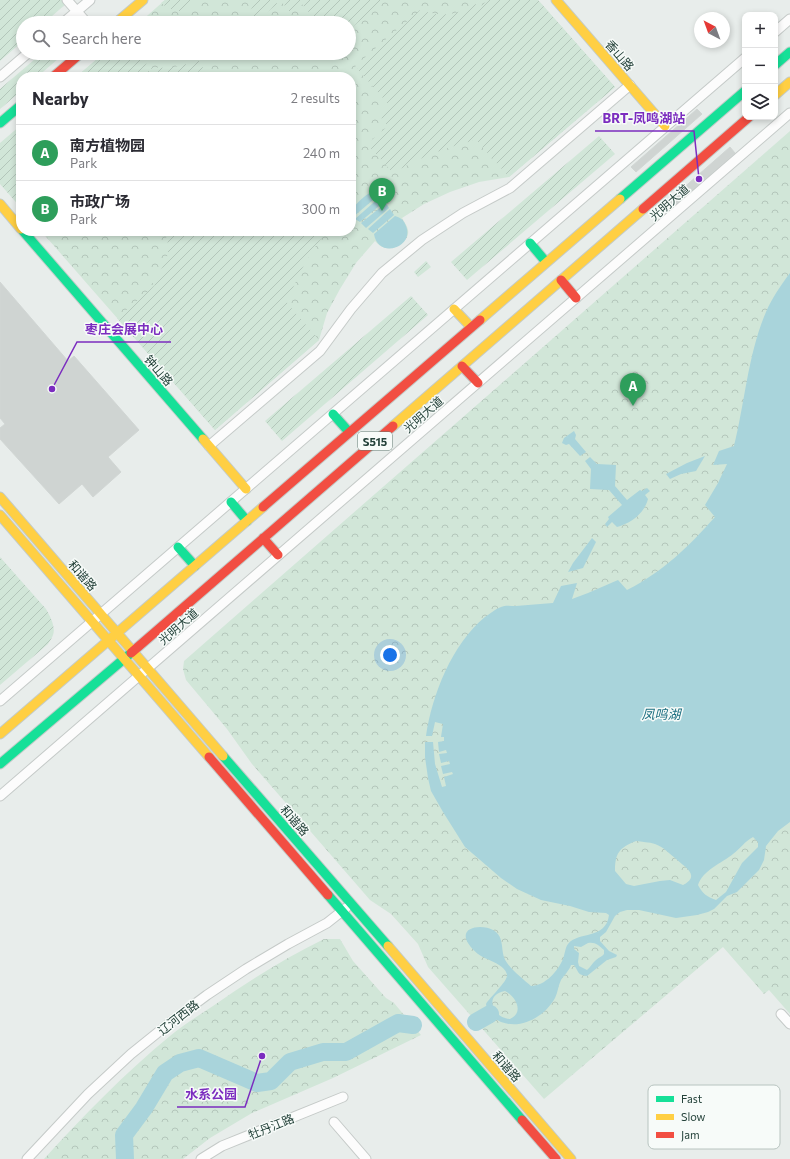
<!DOCTYPE html>
<meta charset="utf-8">
<style>
body{margin:0;font-family:Commissioner,"Noto Sans SC",sans-serif;background:#f7f7f7;color:#2b2b33}
.controls{position:absolute;right:12px;top:12px;display:grid;overflow:hidden;border-radius:8px;box-shadow:0 2px 6px #0003}
.controls button{width:36px;height:36px;display:grid;place-items:center;padding:0;border:0;border-bottom:1px solid #e1e1e2;background:#fff;color:#2b2b33;font:20px sans-serif}
.compass{position:absolute;left:694px;top:12px;width:36px;height:36px;border-radius:50%;background:#fff;box-shadow:0 2px 6px #0003;rotate:319deg}
.you{position:absolute;left:390px;top:655px;width:14px;height:14px;margin:-10px;border:3px solid #fff;border-radius:50%;background:#1a73e8;box-shadow:0 0 0 6px #1a73e833}
.badge{display:grid;place-items:center;width:26px;height:26px;border-radius:50%;background:#697e78;color:#fff;font-size:13px;font-weight:700}
.pin{position:absolute;translate:-50% -33px;filter:drop-shadow(0 1px 2px #0008)}
.pin::after{content:'';position:absolute;top:21px;width:14px;height:12px;background:inherit;clip-path:polygon(0 0,100% 0,50% 100%)}
.list{margin:0;padding:0;list-style:none}
h2{display:flex;justify-content:space-between;align-items:center;height:52px;margin:0;padding:0 16px;font-size:17px}
h2 small{font-size:13px;font-weight:400;color:#7c7c81}
.list li{display:grid;grid-template-columns:26px 1fr auto;gap:12px;align-items:center;box-sizing:border-box;height:56px;padding:0 16px;border-top:1px solid #e1e1e2}
.list b{display:block;font-size:15px;white-space:nowrap}
.list p{margin:0;font-size:13px;white-space:nowrap;color:#7c7c81}
.list em{font-size:13px;font-style:normal;color:#7c7c81}
.icon{flex:none;width:22px;height:22px;fill:none;stroke:currentColor;stroke-width:2;stroke-linecap:round;stroke-linejoin:round}
.map{position:relative;flex:none;width:790px;height:1159px;overflow:hidden}
.search{position:absolute;background:#fff;box-shadow:0 2px 6px #0003;left:16px;top:16px;width:340px;height:44px;display:flex;align-items:center;gap:10px;box-sizing:border-box;padding:0 14px;border-radius:22px;color:#7c7c81;font-size:15px}
.panel{position:absolute;background:#fff;box-shadow:0 2px 6px #0003;left:16px;top:72px;width:340px;height:164px;border-radius:16px}
.map>svg:first-child{display:block}
.park{fill:url(#park-crowns)}
.garden{fill:url(#garden-furrows)}
.water{fill:#a9d4db;fill-rule:evenodd}
.lines{fill:none;stroke-linecap:round;stroke-linejoin:round}
.river{stroke:#a9d4db;stroke-width:18}
.building{fill:#cfd4d2;stroke:#d1d6d4}
.street-casing{stroke:#c5cac8;stroke-width:11}
.fast-casing{stroke:#c3cbc8;stroke-width:11}
.slow-casing{stroke:#c3cbc8;stroke-width:11}
.jam-casing{stroke:#c3cbc8;stroke-width:11}
.street{stroke:#fcfcfc;stroke-width:9}
.fast{stroke:#16e098;stroke-width:9}
.slow{stroke:#ffcf43;stroke-width:9}
.jam{stroke:#f24e42;stroke-width:9}
.labels{text-anchor:middle;dominant-baseline:central;stroke-width:3;stroke-linejoin:round;paint-order:stroke}
.shield{fill:#f7fbf9;stroke:#637a73;stroke-width:1}
.shield-label{font-size:11px;font-weight:bold;fill:#24423a}
.street-label{font-size:12px;fill:#24423a;stroke:#f7fbf9}
.water-label{font-size:13px;font-style:italic;fill:#1c6f80;stroke:#f7fbf9}
.key{fill:#f7fbf9;stroke:#b8c4c0;stroke-width:1}
.key-label{font-size:11px;fill:#24423a}
.leader{fill:none;stroke:#7b2cbf;stroke-width:1.5}
.callout-dot{fill:#7b2cbf;stroke:#f7fbf9;stroke-width:1.5}
.callout-label{font-size:13px;text-anchor:middle;font-weight:bold;fill:#7b2cbf;stroke:#f7fbf9;stroke-width:3;stroke-linejoin:round;paint-order:stroke}
</style>
<div class="map">
<svg width="790" height="1159" viewBox="0 0 790 1159">
<defs>
<pattern id="park-crowns" width="20" height="18" patternUnits="userSpaceOnUse"><rect width="20" height="18" fill="#d1e6d8"/><path d="M2 6a3 3 0 1 1 6 0M12 15a3 3 0 1 1 6 0" fill="none" stroke="#b3c6ba"/></pattern>
<pattern id="garden-furrows" width="10" height="10" patternUnits="userSpaceOnUse"><rect width="10" height="10" fill="#d1e6d8"/><path d="M-1 1l2-2M0 10L10 0M9 11l2-2" fill="none" stroke="#b3c6ba"/></pattern>
</defs>
<rect width="100%" height="100%" fill="#e8edeb"/>
<path class="park" d="M 165,0 L 538,0 L 615,87 L 509,177 L 479,182 L 450,192 L 424,204 L 402,218 C 404,222 407,225 408,230 C 410,241 396,250 386,248 C 381,247 379,245 375,241 L 356,263 L 340,289 L 327,313 L 319,340 L 215,430 L 41,231 L 351,231 L 351,77 L 76,77 L 104,53 L 349,53 L 349,23 L 139,23 Z
M 790,131 L 790,1014 L 769,990 L 764,994 L 723,947 L 544,1099 L 428,967 L 418,944 L 391,914 L 370,900 L 252,764 L 227,729 L 186,680 L 183,669 L 184,661 Z
M 324,939 L 340,939 L 353,961 L 386,998 L 394,1003 L 421,1035 L 333,1078 L 252,1113 L 210,1138 L 183,1159 L 44,1159 C 84,1115 125,1073 170,1036 C 183,1025 198,1016 213,1006 C 249,981 285,958 324,939 Z"/>
<path class="garden" d="M 0,0 L 65,0 L 67,3 L 44,23 L 23,23 L 23,41 L 0,61 Z
M 165,0 L 197,0 C 188,15 173,13 161,3 Z
M 256,0 L 275,0 L 277,4 L 254,23 L 246,19 Z
M 280,0 L 384,0 L 349,30 L 349,23 L 318,23 L 301,3 L 290,12 Z
M 488,0 L 538,0 L 615,87 L 509,177 L 476,140 C 446,147 419,158 393,173 L 367,144 L 388,126 L 378,114 L 389,105 L 355,66 L 420,10 C 444,17 454,16 476,4 L 479,8 Z
M 42,53 L 65,53 L 37,77 L 21,77 L 21,91 L 0,109 L 0,89 Z
M 104,53 L 149,53 L 147,62 L 144,68 L 157,77 L 76,77 Z
M 198,60 L 203,68 L 192,77 L 164,77 L 149,67 C 167,69 181,67 198,60 Z
M 21,125 L 21,208 L 0,184 L 0,143 Z
M 599,136 L 615,154 L 467,280 L 451,262 Z
M 165,231 L 327,231 C 309,253 297,276 287,303 L 319,340 L 215,430 L 117,318 L 155,285 L 151,282 C 161,271 170,259 168,244 C 167,239 165,235 165,231 Z
M 426,261 L 431,267 L 418,277 L 414,272 Z
M 411,296 L 428,315 L 282,441 L 265,421 Z
M 0,557 L 46,609 C 50,616 56,627 53,635 C 52,638 49,642 48,644 L 0,685 Z"/>
<path class="water" d="M 377,189 L 380,194 L 353,217 L 351,215 L 351,211 C 358,201 366,194 377,189 Z
M 381,196 L 385,201 L 360,222 L 355,219 Z
M 386,203 L 389,208 L 366,228 L 361,223 Z
M 390,209 L 394,215 L 373,233 L 368,229 Z
M 395,216 C 401,218 404,220 406,226 C 415,247 378,260 374,234 Z
M 790,273 L 790,822 L 778,831 L 766,846 L 764,860 L 759,870 L 737,892 L 727,896 L 714,909 L 708,912 L 697,915 L 676,918 L 639,910 L 627,910 L 620,912 L 615,916 L 606,932 L 600,937 L 600,941 L 609,951 L 617,955 L 616,957 L 607,960 L 587,976 C 577,975 579,972 574,965 L 571,965 C 569,971 564,975 561,980 C 558,986 558,992 555,998 C 545,1016 522,1030 501,1022 C 494,1019 487,1012 486,1004 C 490,997 508,981 507,975 C 506,965 488,960 481,956 C 476,953 471,948 468,943 C 458,926 483,924 493,930 C 504,936 501,948 504,957 C 507,967 523,979 531,986 C 545,986 558,971 563,959 C 565,954 565,948 568,944 C 578,931 606,940 609,915 L 606,913 L 589,912 L 570,906 L 541,900 L 517,889 L 501,878 L 465,847 L 443,812 L 431,791 L 428,778 L 425,757 L 425,742 L 433,742 L 435,764 L 442,787 L 446,786 L 444,777 L 453,774 L 452,772 L 443,774 L 441,766 L 450,764 L 449,761 L 441,763 L 439,754 L 447,753 L 446,750 L 439,752 L 438,742 L 444,741 L 444,737 L 441,737 L 443,724 L 435,722 L 432,736 L 426,736 C 432,695 452,644 485,617 C 490,614 495,609 501,607 C 505,605 511,606 516,606 C 528,605 540,604 553,603 L 561,586 L 577,583 L 572,599 L 588,593 L 618,580 L 627,590 C 664,571 688,547 715,517 L 705,505 L 718,483 L 727,464 L 713,465 L 719,451 L 734,446 C 745,402 748,354 766,312 C 772,298 781,285 790,273 ZM 753,837 L 758,842 L 758,847 L 742,863 L 726,892 L 716,900 C 707,897 702,893 698,885 C 703,870 722,863 733,854 C 740,849 745,841 753,837 ZM 636,841 C 642,842 649,842 655,844 C 665,848 667,852 675,858 C 683,866 702,875 683,885 L 670,880 L 660,881 L 634,886 L 626,884 L 615,871 C 615,853 619,848 636,841 ZM 588,943 C 596,942 598,945 604,950 L 604,954 C 602,957 599,957 596,960 C 592,963 591,967 587,970 L 579,966 L 578,962 L 579,953 L 574,949 L 574,946 L 581,947 ZM 505,991 C 515,996 525,1012 510,1019 C 493,1018 483,995 505,991 Z
M 574,431 L 576,435 L 575,439 L 586,452 L 580,456 L 569,444 L 566,445 L 562,443 L 564,438 Z
M 705,456 L 696,471 L 681,474 L 670,479 L 666,474 L 687,463 Z
M 590,457 L 597,464 L 616,465 L 615,486 L 627,500 L 640,490 L 642,491 L 647,488 L 650,491 L 645,495 L 648,499 C 644,514 631,523 617,527 L 612,522 L 607,527 L 605,524 L 609,519 L 608,517 L 622,505 L 609,490 L 590,489 L 591,469 L 585,461 Z
M 592,538 L 596,542 L 583,568 L 568,572 L 573,563 Z"/>
<g class="lines">
<path class="river" d="M 476,1022 L 490,1014
M 125,1159 L 124,1135 L 144,1108 L 165,1073 L 180,1063 L 199,1058 L 257,1083 L 271,1081 L 290,1062 L 323,1052 L 346,1052 L 398,1023 L 413,1025"/>
</g>
<path class="building" d="M 697,109 L 702,114 L 636,172 L 631,167 Z
M 730,147 L 735,153 L 669,211 L 664,205 Z
M 0,282 L 68,361 L 74,356 L 139,430 L 108,457 L 121,472 L 93,497 L 82,484 L 59,504 L 0,439 L 0,428 L 5,424 L 0,418 Z"/>
<g class="lines">
<defs>
<path id="street" d="M 67,0 L 87,23
M 63,23 L 90,0
M 775,32 L 790,19
M 0,77 L 28,53
M 209,446 L 320,351 L 351,309 L 382,273 L 422,240 L 463,213 L 510,188 L 630,85
M 0,701 L 745,58
M 0,796 L 790,113
M 781,1014 L 790,1024
M 334,1122 L 366,1159
M 27,1159 L 88,1094 L 131,1054 L 172,1021 L 207,995 L 246,969 L 288,944 L 327,923 L 346,908
M 201,1159 L 222,1146 L 343,1097"/>
<path id="fast" d="M 775,65 L 790,52
M 0,123 L 21,105
M 620,199 L 745,91
M 23,231 L 203,439
M 530,243 L 546,262
M 333,414 L 349,432
M 231,502 L 247,521
M 178,547 L 195,566
M 223,756 L 388,946
M 0,764 L 131,653
M 328,895 L 522,1120"/>
<path id="slow" d="M 556,0 L 665,126
M 116,23 L 143,0
M 775,95 L 790,82
M 0,204 L 21,229
M 454,309 L 471,327
M 480,320 L 620,199
M 393,426 L 643,209
M 203,439 L 246,489
M 0,497 L 223,756
M 0,515 L 209,757
M 0,734 L 263,507
M 388,946 L 571,1159"/>
<path id="jam" d="M 53,77 L 81,53
M 643,209 L 749,117
M 561,280 L 576,298
M 462,366 L 478,383
M 263,507 L 480,320
M 263,538 L 278,555
M 131,653 L 393,426
M 209,757 L 328,895
M 522,1120 L 556,1159"/>
</defs>
<use href="#street" class="street-casing"/>
<use href="#fast" class="fast-casing"/>
<use href="#slow" class="slow-casing"/>
<use href="#jam" class="jam-casing"/>
<use href="#street" class="street"/>
<use href="#fast" class="fast"/>
<use href="#slow" class="slow"/>
<use href="#jam" class="jam"/>
</g>
<g class="labels">
<rect class="shield" x="358" y="432" width="34" height="18" rx="3"/>
<g class="shield-label">
<text x="375" y="441">S515</text>
</g>
<g class="street-label">
<text transform="translate(620 55) rotate(49)">香山路</text>
<text transform="translate(669 202) rotate(-41)">光明大道</text>
<text transform="translate(159 370) rotate(49)">钟山路</text>
<text transform="translate(423 414) rotate(-41)">光明大道</text>
<text transform="translate(83 575) rotate(49)">和谐路</text>
<text transform="translate(178 626) rotate(-41)">光明大道</text>
<text transform="translate(295 820) rotate(49)">和谐路</text>
<text transform="translate(178 1017) rotate(-38)">辽河西路</text>
<text transform="translate(507 1066) rotate(49)">和谐路</text>
<text transform="translate(271 1126) rotate(-22)">牡丹江路</text>
</g>
<g class="water-label">
<text x="661" y="714">凤鸣湖</text>
</g>
</g>
<rect x="648" y="1085" width="132" height="64" rx="6" class="key"/>
<rect x="656" y="1096" width="18" height="6" fill="#16e098"/>
<rect x="656" y="1114" width="18" height="6" fill="#ffcf43"/>
<rect x="656" y="1132" width="18" height="6" fill="#f24e42"/>
<g class="key-label">
<text x="681" y="1103">Fast</text>
<text x="681" y="1121">Slow</text>
<text x="681" y="1139">Jam</text>
</g>
<path class="leader" d="M699 179L694 131H595M52 389L77 342H171M262 1056L245 1107H177"/>
<g class="callout-dot">
<circle cx="699" cy="179" r="4"/>
<circle cx="52" cy="389" r="4"/>
<circle cx="262" cy="1056" r="4"/>
</g>
<g class="callout-label">
<text x="644" y="123">BRT-凤鸣湖站</text>
<text x="124" y="334">枣庄会展中心</text>
<text x="211" y="1099">水系公园</text>
</g>
</svg>
<div class="controls">
<button>+</button>
<button>−</button>
<button><svg class="icon" aria-label="layers" viewBox="0 0 24 24"><path d="M12 4l9 5-9 5-9-5zM3 14l9 5 9-5"/></svg></button>
</div>
<svg class="compass" viewBox="-18 -18 36 36"><path d="M0-13l5 13h-10z" fill="#e53935"/><path d="M0 13l5-13h-10z" fill="#7c7c81"/></svg>
<div class="you"></div>
<div class="pin badge" style="left:633px;top:406px;background:#2e9e5b">A</div>
<div class="pin badge" style="left:382px;top:211px;background:#2e9e5b">B</div>
<div class="search"><svg class="icon" aria-label="search" viewBox="0 0 24 24"><circle cx="10" cy="10" r="6"/><path d="M15 15l6 6"/></svg>Search here</div>
<section class="panel">
<h2>Nearby<small>2 results</small></h2>
<ul class="list">
<li><span class="badge" style="background:#2e9e5b">A</span><div><b>南方植物园</b><p>Park</p></div><em>240 m</em></li>
<li><span class="badge" style="background:#2e9e5b">B</span><div><b>市政广场</b><p>Park</p></div><em>300 m</em></li>
</ul>
</section>
</div>
